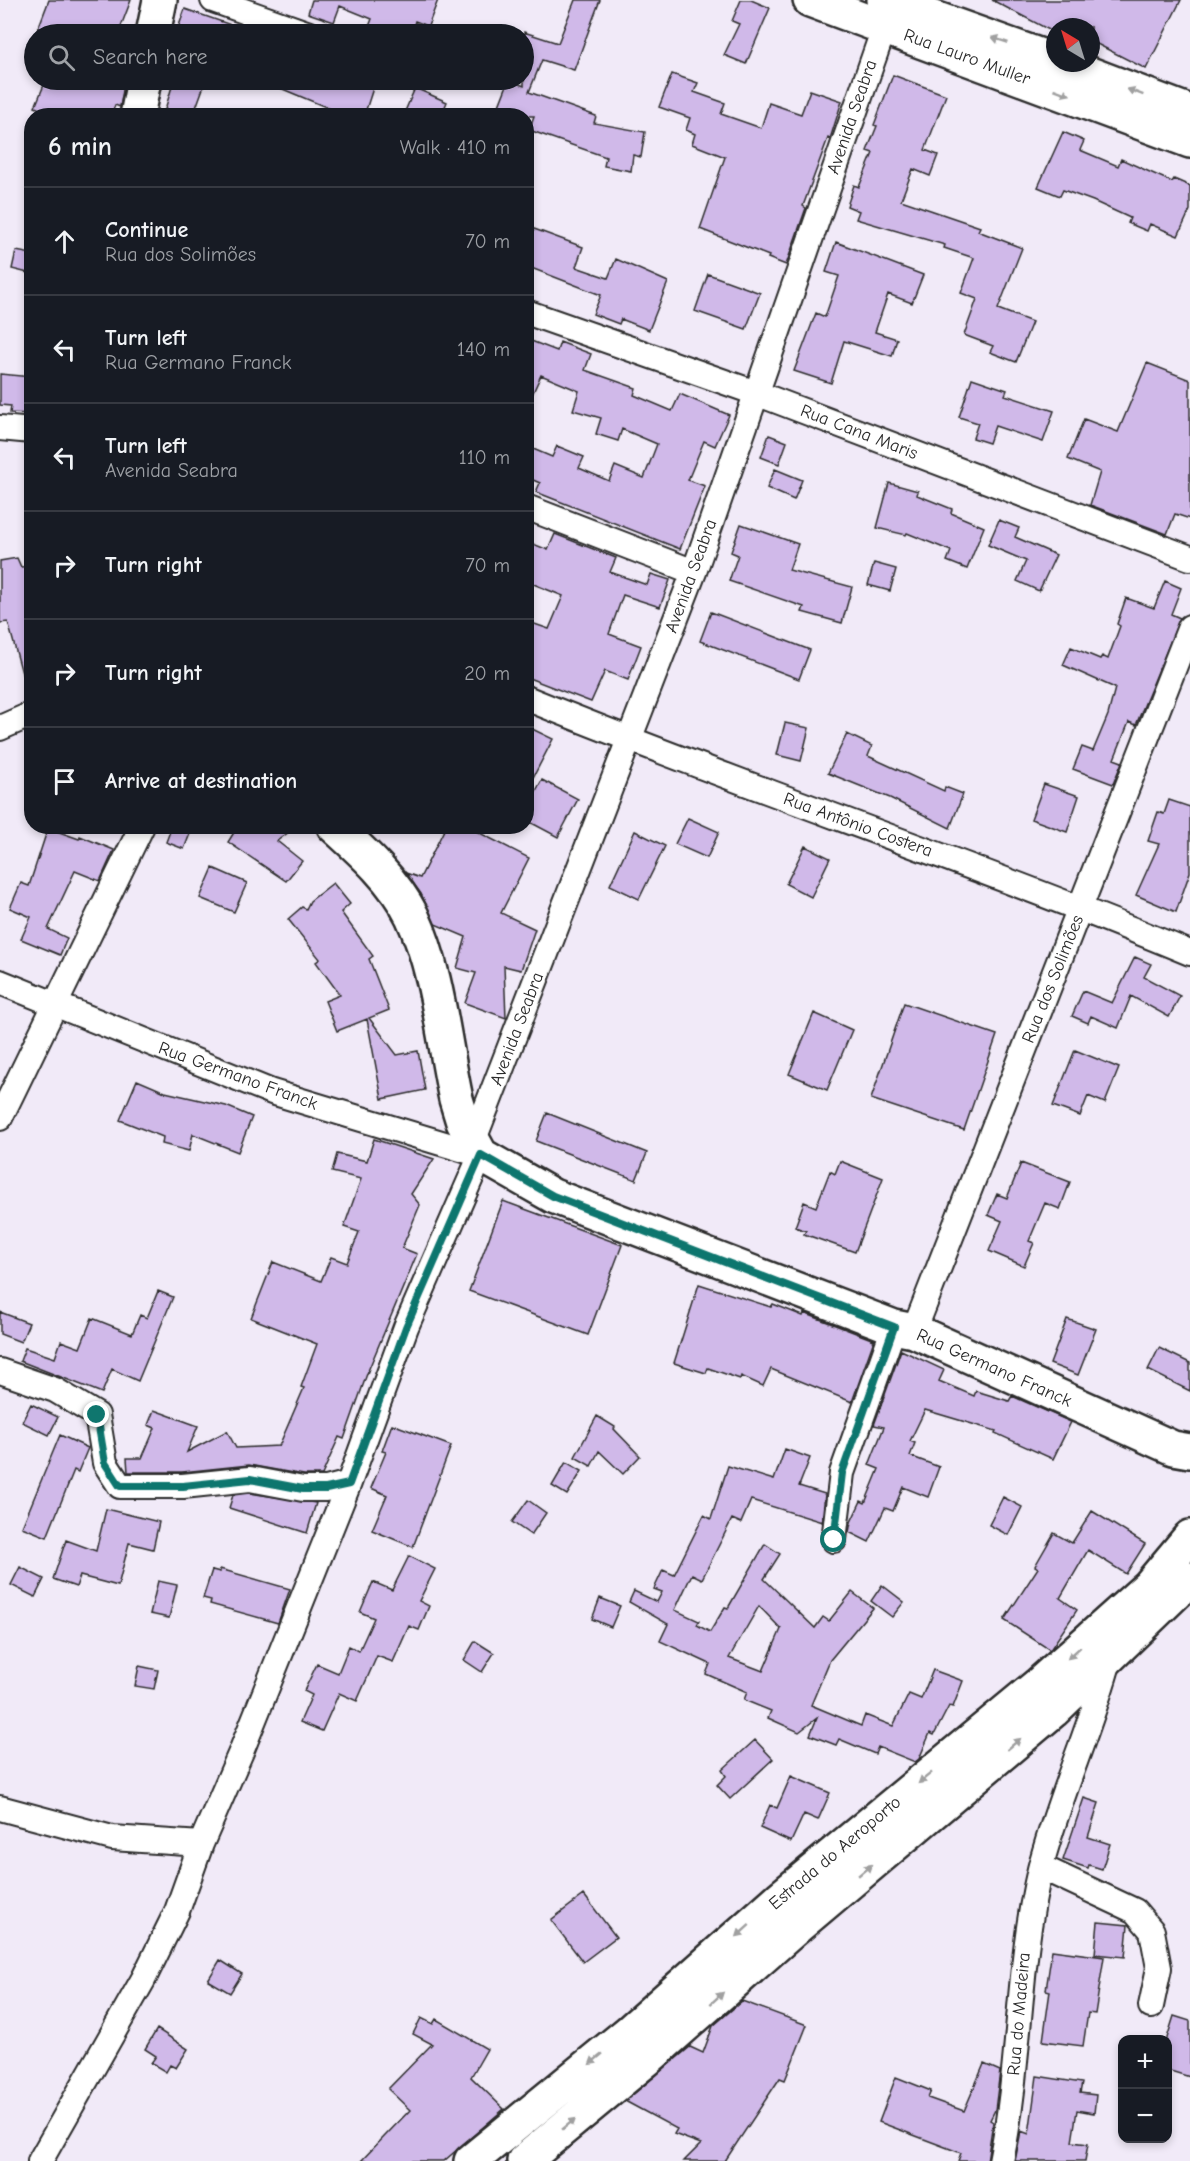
<!DOCTYPE html>
<meta charset="utf-8">
<style>
body{margin:0;font-family:"Comic Neue",sans-serif;background:#242831;color:#f1f3f6}
.controls{position:absolute;right:18px;bottom:18px;display:grid;overflow:hidden;border-radius:12px;box-shadow:0 3px 9px #0003}
.controls button{width:54px;height:54px;display:grid;place-items:center;padding:0;border:0;border-bottom:2px solid #363941;background:#171b24;color:#f1f3f6;font:30px sans-serif}
.compass{position:absolute;left:1046px;top:18px;width:54px;height:54px;border-radius:50%;background:#171b24;box-shadow:0 3px 9px #0003;rotate:322deg}
.stop{position:absolute;width:18px;height:18px;margin:-14px;border:4px solid #0f766e;border-radius:50%;background:#fff}
.stop.end{background:#0f766e;border-color:#fff;box-shadow:0 2px 6px #0008}
.list{margin:0;padding:0;list-style:none}
h2{display:flex;justify-content:space-between;align-items:center;height:78px;margin:0;padding:0 24px;font-size:26px}
h2 small{font-size:20px;font-weight:400;color:#9ea1a6}
.list li{display:grid;grid-template-columns:39px 1fr auto;gap:18px;align-items:center;box-sizing:border-box;height:108px;padding:0 24px;border-top:2px solid #363941}
.list b{display:block;font-size:22px;white-space:nowrap}
.list p{margin:0;font-size:20px;white-space:nowrap;color:#9ea1a6}
.list em{font-size:20px;font-style:normal;color:#9ea1a6}
.icon{flex:none;width:33px;height:33px;fill:none;stroke:currentColor;stroke-width:2;stroke-linecap:round;stroke-linejoin:round}
.map{position:relative;flex:none;width:1190px;height:2161px;overflow:hidden}
.search{position:absolute;background:#171b24;box-shadow:0 3px 9px #0003;left:24px;top:24px;width:510px;height:66px;display:flex;align-items:center;gap:15px;box-sizing:border-box;padding:0 21px;border-radius:33px;color:#9ea1a6;font-size:22px}
.panel{position:absolute;background:#171b24;box-shadow:0 3px 9px #0003;left:24px;top:108px;width:510px;height:726px;border-radius:24px}
.map>svg:first-child{display:block}
.building{fill:#d0b9e9;stroke:#2b2b2b;stroke-width:1.5;fill-rule:evenodd}
.lines{fill:none;stroke-linecap:round;stroke-linejoin:round}
.street-casing{stroke:#2b2b2b;stroke-width:28}
.secondary-casing{stroke:#2b2b2b;stroke-width:38}
.street{stroke:#fff;stroke-width:24}
.secondary{stroke:#fff;stroke-width:33}
.oneway{fill:#a0a0a0}
.route{stroke:#0f766e;stroke-width:8}
.labels{text-anchor:middle;dominant-baseline:central;stroke-width:4.5;stroke-linejoin:round;paint-order:stroke}
.street-label{font-size:18px;fill:#2b2b2b;stroke:#fff}
</style>
<div class="map">
<svg width="1190" height="2161" viewBox="0 0 1190 2161">
<rect width="100%" height="100%" fill="#f1eaf8"/>
<filter id="ink" filterUnits="userSpaceOnUse"><feTurbulence type="fractalNoise" baseFrequency=".0167" numOctaves="2"/><feDisplacementMap in="SourceGraphic" scale="12" xChannelSelector="R" yChannelSelector="G"/><feConvolveMatrix kernelMatrix="1 2 1 2 8 2 1 2 1" color-interpolation-filters="sRGB"/></filter>
<g filter="url(#ink)">
<path class="building" d="M 49,0 L 131,0 L 118,34 L 36,34 Z
M 312,0 L 438,0 L 428,26 L 415,21 L 411,34 L 366,34 L 372,19 L 340,6 L 334,22 L 308,13 Z
M 575,0 L 600,0 L 574,70 L 542,60 L 529,92 L 596,116 L 594,123 L 645,132 L 641,157 L 633,155 L 631,171 L 604,166 L 606,157 L 529,130 L 534,116 L 495,116 L 509,80 L 524,86 L 524,32 L 558,43 Z
M 741,0 L 751,0 L 770,8 L 746,64 L 724,55 L 739,24 L 732,21 Z
M 992,0 L 1181,0 L 1146,69 L 1091,41 L 1091,27 L 1055,27 L 1055,33 Z
M 185,9 L 251,32 L 251,34 L 176,34 Z
M 672,74 L 698,83 L 694,92 L 725,103 L 721,114 L 761,128 L 769,103 L 801,114 L 810,90 L 842,101 L 830,139 L 828,138 L 803,206 L 806,208 L 786,265 L 768,258 L 769,256 L 700,229 L 725,157 L 692,144 L 695,134 L 686,130 L 690,118 L 659,107 Z
M 893,75 L 946,95 L 925,150 L 938,155 L 930,176 L 913,169 L 901,200 L 980,227 L 978,231 L 1022,248 L 998,309 L 1032,322 L 1016,362 L 990,352 L 993,346 L 964,335 L 977,299 L 961,293 L 974,258 L 944,248 L 945,245 L 856,219 L 859,211 L 847,206 L 854,185 L 859,187 L 873,153 L 867,151 L 877,126 L 874,125 Z
M 46,80 L 125,80 L 120,107 L 115,105 L 111,116 L 57,116 L 35,107 Z
M 174,80 L 206,80 L 193,116 L 163,116 Z
M 261,80 L 359,80 L 374,85 L 364,116 L 356,116 L 333,110 Z
M 415,88 L 447,102 L 441,116 L 403,116 Z
M 1063,132 L 1084,141 L 1080,150 L 1118,166 L 1121,159 L 1172,182 L 1174,179 L 1190,186 L 1190,210 L 1178,236 L 1150,224 L 1147,231 L 1128,223 L 1130,218 L 1093,201 L 1063,190 L 1060,196 L 1038,187 Z
M 526,226 L 583,247 L 576,267 L 608,278 L 616,259 L 668,282 L 649,330 L 621,319 L 619,324 L 593,314 L 601,295 L 526,266 Z
M 836,242 L 923,275 L 912,303 L 888,294 L 875,332 L 897,339 L 892,356 L 844,341 L 831,383 L 794,371 L 816,313 L 825,317 L 839,276 L 826,272 Z
M 16,251 L 32,254 L 32,274 L 12,269 Z
M 708,274 L 760,293 L 746,329 L 695,311 Z
M 526,339 L 557,351 L 560,342 L 591,354 L 585,370 L 636,388 L 634,395 L 672,411 L 680,394 L 729,415 L 715,446 L 704,441 L 688,480 L 705,486 L 680,549 L 536,492 L 540,483 L 526,477 L 526,446 L 552,457 L 557,446 L 584,457 L 579,468 L 609,481 L 615,466 L 644,478 L 657,444 L 622,429 L 618,441 L 596,434 L 601,418 L 573,410 L 579,391 L 541,375 L 526,408 Z
M 1147,363 L 1190,380 L 1190,519 L 1175,514 L 1167,534 L 1090,505 L 1100,472 L 1068,459 L 1084,419 L 1118,432 Z
M 0,374 L 32,377 L 32,414 L 10,413 L 11,406 L 0,405 Z
M 972,378 L 1007,390 L 1005,395 L 1054,411 L 1043,442 L 995,426 L 989,443 L 973,438 L 978,423 L 959,417 Z
M 769,435 L 787,442 L 779,464 L 761,457 Z
M 775,469 L 802,480 L 794,500 L 767,488 Z
M 889,483 L 918,491 L 917,495 L 952,509 L 951,513 L 984,527 L 967,569 L 947,561 L 951,551 L 907,533 L 906,535 L 877,528 Z
M 999,520 L 1019,528 L 1015,537 L 1056,555 L 1039,591 L 1017,581 L 1026,561 L 988,545 Z
M 741,524 L 798,544 L 789,570 L 852,587 L 842,623 L 802,612 L 804,607 L 729,581 L 738,555 L 731,552 Z
M 555,534 L 616,558 L 610,572 L 647,585 L 651,574 L 670,580 L 660,607 L 623,595 L 609,634 L 641,646 L 628,680 L 605,671 L 591,702 L 526,677 L 526,621 L 549,629 L 563,596 L 526,581 L 526,541 L 548,550 Z
M 17,558 L 21,567 L 32,566 L 32,687 L 26,688 L 8,622 L 0,623 L 0,561 Z
M 874,563 L 896,569 L 890,591 L 868,585 Z
M 1165,581 L 1181,588 L 1171,614 L 1180,618 L 1136,725 L 1129,722 L 1114,759 L 1122,762 L 1113,784 L 1073,769 L 1082,747 L 1093,751 L 1108,715 L 1115,688 L 1063,665 L 1071,647 L 1100,659 L 1102,656 L 1108,659 L 1120,626 L 1117,624 L 1126,598 L 1154,608 Z
M 711,612 L 810,650 L 799,679 L 700,641 Z
M 785,723 L 809,728 L 801,761 L 777,755 Z
M 526,726 L 553,739 L 526,791 Z
M 847,734 L 872,746 L 868,756 L 944,791 L 945,787 L 963,794 L 950,828 L 890,798 L 828,773 Z
M 542,780 L 578,799 L 558,837 L 526,820 L 526,809 Z
M 1044,784 L 1079,796 L 1067,832 L 1031,819 Z
M 1169,800 L 1190,807 L 1190,872 L 1176,912 L 1136,895 L 1159,844 L 1148,841 L 1158,812 L 1164,814 Z
M 688,818 L 719,832 L 707,858 L 675,844 Z
M 172,826 L 193,826 L 184,849 L 166,842 Z
M 238,826 L 297,826 L 277,841 L 302,861 L 286,881 L 228,842 Z
M 446,826 L 466,826 L 529,858 L 501,913 L 535,929 L 521,970 L 504,966 L 506,1018 L 465,1003 L 476,973 L 457,968 L 466,937 L 435,924 L 421,894 L 406,873 L 420,878 Z
M 48,828 L 79,839 L 80,836 L 114,850 L 100,881 L 75,871 L 48,929 L 67,938 L 60,955 L 21,939 L 31,917 L 10,908 L 21,883 L 29,886 Z
M 635,831 L 665,846 L 639,899 L 610,885 Z
M 805,846 L 830,858 L 811,897 L 786,884 Z
M 213,868 L 247,883 L 234,912 L 200,898 Z
M 333,883 L 350,904 L 341,912 L 373,956 L 369,959 L 389,1010 L 369,1018 L 397,1055 L 418,1051 L 425,1090 L 382,1099 L 367,1019 L 337,1031 L 325,1001 L 340,995 L 316,962 L 320,959 L 288,919 L 302,907 L 306,909 L 310,901 Z
M 1135,957 L 1151,964 L 1144,977 L 1180,996 L 1169,1017 L 1131,996 L 1118,1028 L 1091,1016 L 1088,1023 L 1072,1016 L 1083,991 L 1112,1003 Z
M 904,1003 L 997,1035 L 964,1130 L 871,1099 Z
M 814,1013 L 852,1030 L 827,1090 L 789,1074 Z
M 1075,1050 L 1119,1068 L 1105,1103 L 1088,1096 L 1080,1116 L 1053,1106 Z
M 137,1080 L 165,1092 L 226,1106 L 252,1117 L 238,1152 L 193,1134 L 189,1151 L 162,1144 L 163,1137 L 120,1120 Z
M 547,1113 L 647,1153 L 636,1180 L 536,1141 Z
M 374,1139 L 434,1159 L 411,1194 L 420,1205 L 402,1248 L 417,1254 L 368,1371 L 344,1439 L 339,1437 L 322,1475 L 304,1475 L 249,1465 L 182,1472 L 128,1472 L 127,1458 L 142,1458 L 155,1428 L 148,1425 L 154,1410 L 198,1426 L 187,1452 L 227,1431 L 236,1448 L 279,1446 L 304,1388 L 301,1387 L 317,1344 L 251,1318 L 273,1262 L 321,1281 L 331,1257 L 347,1263 L 359,1232 L 344,1227 L 361,1179 L 332,1172 L 337,1154 L 367,1161 Z
M 840,1161 L 883,1178 L 855,1252 L 804,1234 L 806,1231 L 795,1227 L 804,1202 L 816,1207 L 830,1171 L 835,1174 Z
M 1021,1163 L 1070,1182 L 1060,1209 L 1045,1203 L 1029,1241 L 1034,1243 L 1024,1266 L 989,1251 L 1002,1221 L 988,1215 L 997,1194 L 1007,1198 Z
M 503,1201 L 622,1245 L 588,1335 L 469,1291 Z
M 699,1284 L 771,1307 L 773,1304 L 803,1316 L 804,1313 L 874,1340 L 852,1402 L 771,1369 L 763,1386 L 741,1376 L 740,1379 L 708,1368 L 706,1373 L 674,1363 Z
M 158,1291 L 173,1297 L 138,1381 L 112,1369 L 102,1393 L 20,1361 L 25,1348 L 55,1358 L 61,1341 L 80,1348 L 92,1318 L 132,1334 L 140,1315 L 147,1318 Z
M 0,1312 L 29,1323 L 21,1342 L 0,1334 Z
M 1067,1319 L 1096,1329 L 1078,1375 L 1050,1364 Z
M 1159,1348 L 1190,1363 L 1190,1391 L 1148,1370 Z
M 901,1350 L 944,1370 L 939,1381 L 974,1396 L 976,1391 L 1009,1401 L 1012,1396 L 1071,1422 L 1053,1459 L 995,1433 L 996,1431 L 925,1410 L 910,1441 L 915,1443 L 910,1456 L 939,1467 L 928,1497 L 903,1487 L 893,1511 L 885,1508 L 869,1542 L 849,1532 L 851,1522 L 861,1501 L 865,1503 L 879,1469 L 869,1465 L 884,1427 L 874,1425 Z
M 31,1404 L 58,1417 L 49,1435 L 22,1422 Z
M 597,1416 L 615,1427 L 614,1429 L 640,1456 L 623,1474 L 599,1451 L 591,1466 L 575,1457 Z
M 392,1424 L 451,1446 L 413,1547 L 372,1530 L 387,1495 L 371,1488 L 386,1452 L 382,1451 Z
M 60,1435 L 88,1448 L 78,1472 L 74,1470 L 47,1537 L 22,1527 Z
M 785,1449 L 810,1458 L 799,1486 L 825,1494 L 822,1522 L 751,1500 L 741,1523 L 732,1519 L 702,1579 L 692,1574 L 675,1610 L 699,1621 L 697,1625 L 710,1632 L 725,1607 L 728,1608 L 765,1544 L 780,1554 L 764,1579 L 815,1628 L 823,1617 L 829,1621 L 852,1592 L 873,1608 L 830,1660 L 811,1705 L 861,1726 L 865,1715 L 893,1726 L 909,1694 L 921,1699 L 933,1670 L 963,1681 L 953,1707 L 949,1706 L 934,1735 L 930,1733 L 919,1759 L 915,1762 L 878,1747 L 875,1754 L 839,1739 L 836,1745 L 810,1735 L 817,1718 L 799,1732 L 768,1718 L 771,1711 L 744,1700 L 747,1692 L 706,1674 L 710,1664 L 660,1641 L 668,1624 L 629,1602 L 634,1591 L 657,1602 L 662,1592 L 654,1589 L 663,1570 L 674,1575 L 704,1515 L 711,1519 L 728,1466 L 774,1480 ZM 759,1606 L 781,1629 L 763,1671 L 729,1658 Z
M 566,1462 L 582,1471 L 567,1495 L 552,1486 Z
M 249,1493 L 316,1503 L 307,1533 L 229,1508 L 233,1495 Z
M 1003,1497 L 1022,1507 L 1008,1535 L 989,1525 Z
M 528,1500 L 546,1513 L 531,1535 L 512,1522 Z
M 106,1509 L 159,1522 L 153,1549 L 129,1543 L 118,1586 L 80,1576 L 76,1587 L 53,1579 L 66,1540 L 96,1551 Z
M 1092,1511 L 1145,1544 L 1126,1574 L 1088,1550 L 1060,1598 L 1077,1610 L 1050,1650 L 1004,1620 L 1038,1568 L 1035,1566 L 1054,1533 L 1072,1543 Z
M 409,1556 L 435,1569 L 419,1601 L 429,1606 L 419,1630 L 409,1626 L 393,1662 L 377,1656 L 357,1701 L 339,1693 L 322,1731 L 300,1722 L 312,1695 L 304,1691 L 317,1664 L 338,1673 L 349,1646 L 359,1651 L 374,1618 L 360,1612 L 373,1582 L 392,1590 Z
M 20,1567 L 44,1579 L 35,1597 L 11,1585 Z
M 220,1569 L 290,1589 L 278,1623 L 210,1604 L 211,1600 L 203,1598 L 212,1570 L 220,1572 Z
M 158,1581 L 177,1585 L 169,1618 L 150,1614 Z
M 882,1585 L 904,1602 L 892,1617 L 871,1601 Z
M 600,1598 L 620,1606 L 611,1627 L 592,1619 Z
M 475,1641 L 494,1653 L 482,1672 L 464,1660 Z
M 139,1666 L 158,1670 L 154,1689 L 135,1686 Z
M 755,1740 L 773,1759 L 730,1799 L 717,1785 L 726,1776 L 722,1770 Z
M 791,1776 L 830,1793 L 818,1820 L 804,1814 L 791,1842 L 760,1828 L 770,1805 L 777,1808 Z
M 1084,1798 L 1099,1803 L 1088,1837 L 1110,1844 L 1102,1869 L 1089,1865 L 1088,1868 L 1063,1860 Z
M 584,1895 L 616,1937 L 583,1962 L 551,1920 Z
M 1098,1922 L 1128,1925 L 1125,1957 L 1095,1954 Z
M 1052,1950 L 1104,1957 L 1095,2014 L 1088,2013 L 1083,2046 L 1043,2041 L 1050,1991 L 1046,1990 Z
M 220,1960 L 242,1974 L 230,1993 L 208,1980 Z
M 742,2001 L 807,2025 L 785,2080 L 780,2078 L 725,2161 L 684,2161 L 701,2144 L 674,2134 L 677,2129 L 625,2101 L 690,2047 L 703,2053 L 713,2026 Z
M 1174,2016 L 1190,2021 L 1190,2077 L 1167,2070 L 1167,2038 Z
M 421,2018 L 433,2024 L 436,2019 L 487,2049 L 471,2077 L 504,2109 L 444,2161 L 361,2161 L 410,2110 L 388,2089 L 432,2044 L 413,2034 Z
M 157,2029 L 188,2049 L 176,2068 L 170,2065 L 166,2072 L 151,2063 L 156,2056 L 145,2049 Z
M 984,2064 L 1000,2071 L 995,2110 L 990,2120 L 993,2122 L 987,2161 L 958,2161 L 961,2153 L 879,2122 L 896,2077 L 931,2091 L 928,2098 L 964,2111 Z
M 1037,2076 L 1082,2083 L 1080,2093 L 1096,2095 L 1094,2113 L 1077,2110 L 1072,2142 L 1088,2144 L 1085,2161 L 1015,2161 L 1021,2131 L 1029,2134 Z"/>
<g class="lines">
<defs>
<path id="street" d="M 213,0 L 309,34
M 526,312 L 756,393 L 1190,558
M 0,428 L 32,431
M 526,507 L 694,572
M 526,698 C 746,788 971,862 1190,953
M 0,728 L 32,714
M 0,982 L 272,1092 L 481,1155 L 406,1327 L 349,1483 L 241,1752 L 201,1844 L 177,1911 L 143,1980 L 40,2161
M 0,1118 L 142,826
M 473,1142 L 694,572 L 889,14
M 914,1331 L 1190,627
M 0,1371 L 55,1390 L 97,1415 L 105,1463 L 120,1486 L 183,1486 L 250,1479 L 303,1489 L 326,1489 L 349,1483
M 834,1540 L 842,1473 L 894,1327
M 0,1808 L 112,1838 L 201,1844
M 1041,1867 L 1135,1911 L 1152,1931 L 1159,1968 L 1151,2006
M 1001,2161 C 1021,2064 1017,1965 1040,1869 C 1058,1798 1091,1728 1110,1657"/>
<path id="secondary" d="M 810,0 L 1190,141
M 884,0 L 1055,61
M 153,34 L 160,0
M 1061,63 L 1190,112
M 137,116 L 144,80
M 334,826 C 364,853 394,880 412,916 C 438,972 443,1039 456,1099 L 463,1122 L 481,1155 L 553,1196 L 894,1327 L 914,1331 L 1173,1448 L 1190,1451
M 471,2161 L 629,2032 L 780,1898 L 1038,1685 L 1149,1586 L 1190,1537
M 524,2161 L 646,2060 L 798,1926 L 1053,1711 L 1190,1579"/>
</defs>
<use href="#street" class="street-casing"/>
<use href="#secondary" class="secondary-casing"/>
<use href="#street" class="street"/>
<use href="#secondary" class="secondary"/>
</g>
<defs><path id="oneway-solid" d="M-6-.8H1V-3.2L6.5 0L1 3.2V.8H-6Z" transform="scale(1.5)"/></defs>
<g class="oneway">
<use href="#oneway-solid" transform="translate(1000 40) rotate(-161)"/>
<use href="#oneway-solid" transform="translate(1062 92) rotate(20)"/>
<use href="#oneway-solid" transform="translate(1135 92) rotate(-159)"/>
<use href="#oneway-solid" transform="translate(1074 1653) rotate(138)"/>
<use href="#oneway-solid" transform="translate(1014 1744) rotate(-40)"/>
<use href="#oneway-solid" transform="translate(925 1778) rotate(141)"/>
<use href="#oneway-solid" transform="translate(865 1870) rotate(-40)"/>
<use href="#oneway-solid" transform="translate(743 1931) rotate(138)"/>
<use href="#oneway-solid" transform="translate(717 1998) rotate(-42)"/>
<use href="#oneway-solid" transform="translate(596 2059) rotate(141)"/>
<use href="#oneway-solid" transform="translate(569 2124) rotate(-39)"/>
</g>
</g>
<g class="lines" filter="url(#ink)">
<path class="route" d="M 97,1415 L 105,1463 L 120,1486 L 183,1486 L 250,1479 L 303,1489 L 326,1489 L 349,1484 L 406,1327 L 481,1155 L 553,1196 L 894,1327 L 842,1473 L 834,1540"/>
</g>
<g class="labels">
<g class="street-label">
<text transform="translate(967 57) rotate(20)">Rua Lauro Muller</text>
<text transform="translate(852 117) rotate(-71)">Avenida Seabra</text>
<text transform="translate(859 432) rotate(21)">Rua Cana Maris</text>
<text transform="translate(691 576) rotate(-70)">Avenida Seabra</text>
<text transform="translate(858 825) rotate(20)">Rua Antônio Costera</text>
<text transform="translate(1053 979) rotate(-68)">Rua dos Solimões</text>
<text transform="translate(517 1029) rotate(-69)">Avenida Seabra</text>
<text transform="translate(238 1076) rotate(20)">Rua Germano Franck</text>
<text transform="translate(994 1368) rotate(24)">Rua Germano Franck</text>
<text transform="translate(835 1853) rotate(-40)">Estrada do Aeroporto</text>
<text transform="translate(1019 2014) rotate(-85)">Rua do Madeira</text>
</g>
</g>
</svg>
<div class="controls">
<button>+</button>
<button>−</button>
</div>
<svg class="compass" viewBox="-18 -18 36 36"><path d="M0-13l5 13h-10z" fill="#e53935"/><path d="M0 13l5-13h-10z" fill="#9ea1a6"/></svg>
<div class="stop" style="left:834px;top:1540px"></div>
<div class="stop end" style="left:97px;top:1415px"></div>
<div class="search"><svg class="icon" aria-label="search" viewBox="0 0 24 24"><circle cx="10" cy="10" r="6"/><path d="M15 15l6 6"/></svg>Search here</div>
<section class="panel">
<h2>6 min<small>Walk · 410 m</small></h2>
<ul class="list">
<li><svg class="icon" aria-label="ahead" viewBox="0 0 24 24"><path d="M12 20V5M6 11l6-6 6 6"/></svg><div><b>Continue</b><p>Rua dos Solimões</p></div><em>70 m</em></li>
<li><svg class="icon" aria-label="left" viewBox="0 0 24 24"><path d="M17 20v-9H6M10 6l-5 5 5 5"/></svg><div><b>Turn left</b><p>Rua Germano Franck</p></div><em>140 m</em></li>
<li><svg class="icon" aria-label="left" viewBox="0 0 24 24"><path d="M17 20v-9H6M10 6l-5 5 5 5"/></svg><div><b>Turn left</b><p>Avenida Seabra</p></div><em>110 m</em></li>
<li><svg class="icon" aria-label="right" viewBox="0 0 24 24"><path d="M7 20v-9h11M14 6l5 5-5 5"/></svg><div><b>Turn right</b></div><em>70 m</em></li>
<li><svg class="icon" aria-label="right" viewBox="0 0 24 24"><path d="M7 20v-9h11M14 6l5 5-5 5"/></svg><div><b>Turn right</b></div><em>20 m</em></li>
<li><svg class="icon" aria-label="arrive" viewBox="0 0 24 24"><path d="M6 21V4h12l-3 4 3 4H6"/></svg><div><b>Arrive at destination</b></div></li>
</ul>
</section>
</div>
